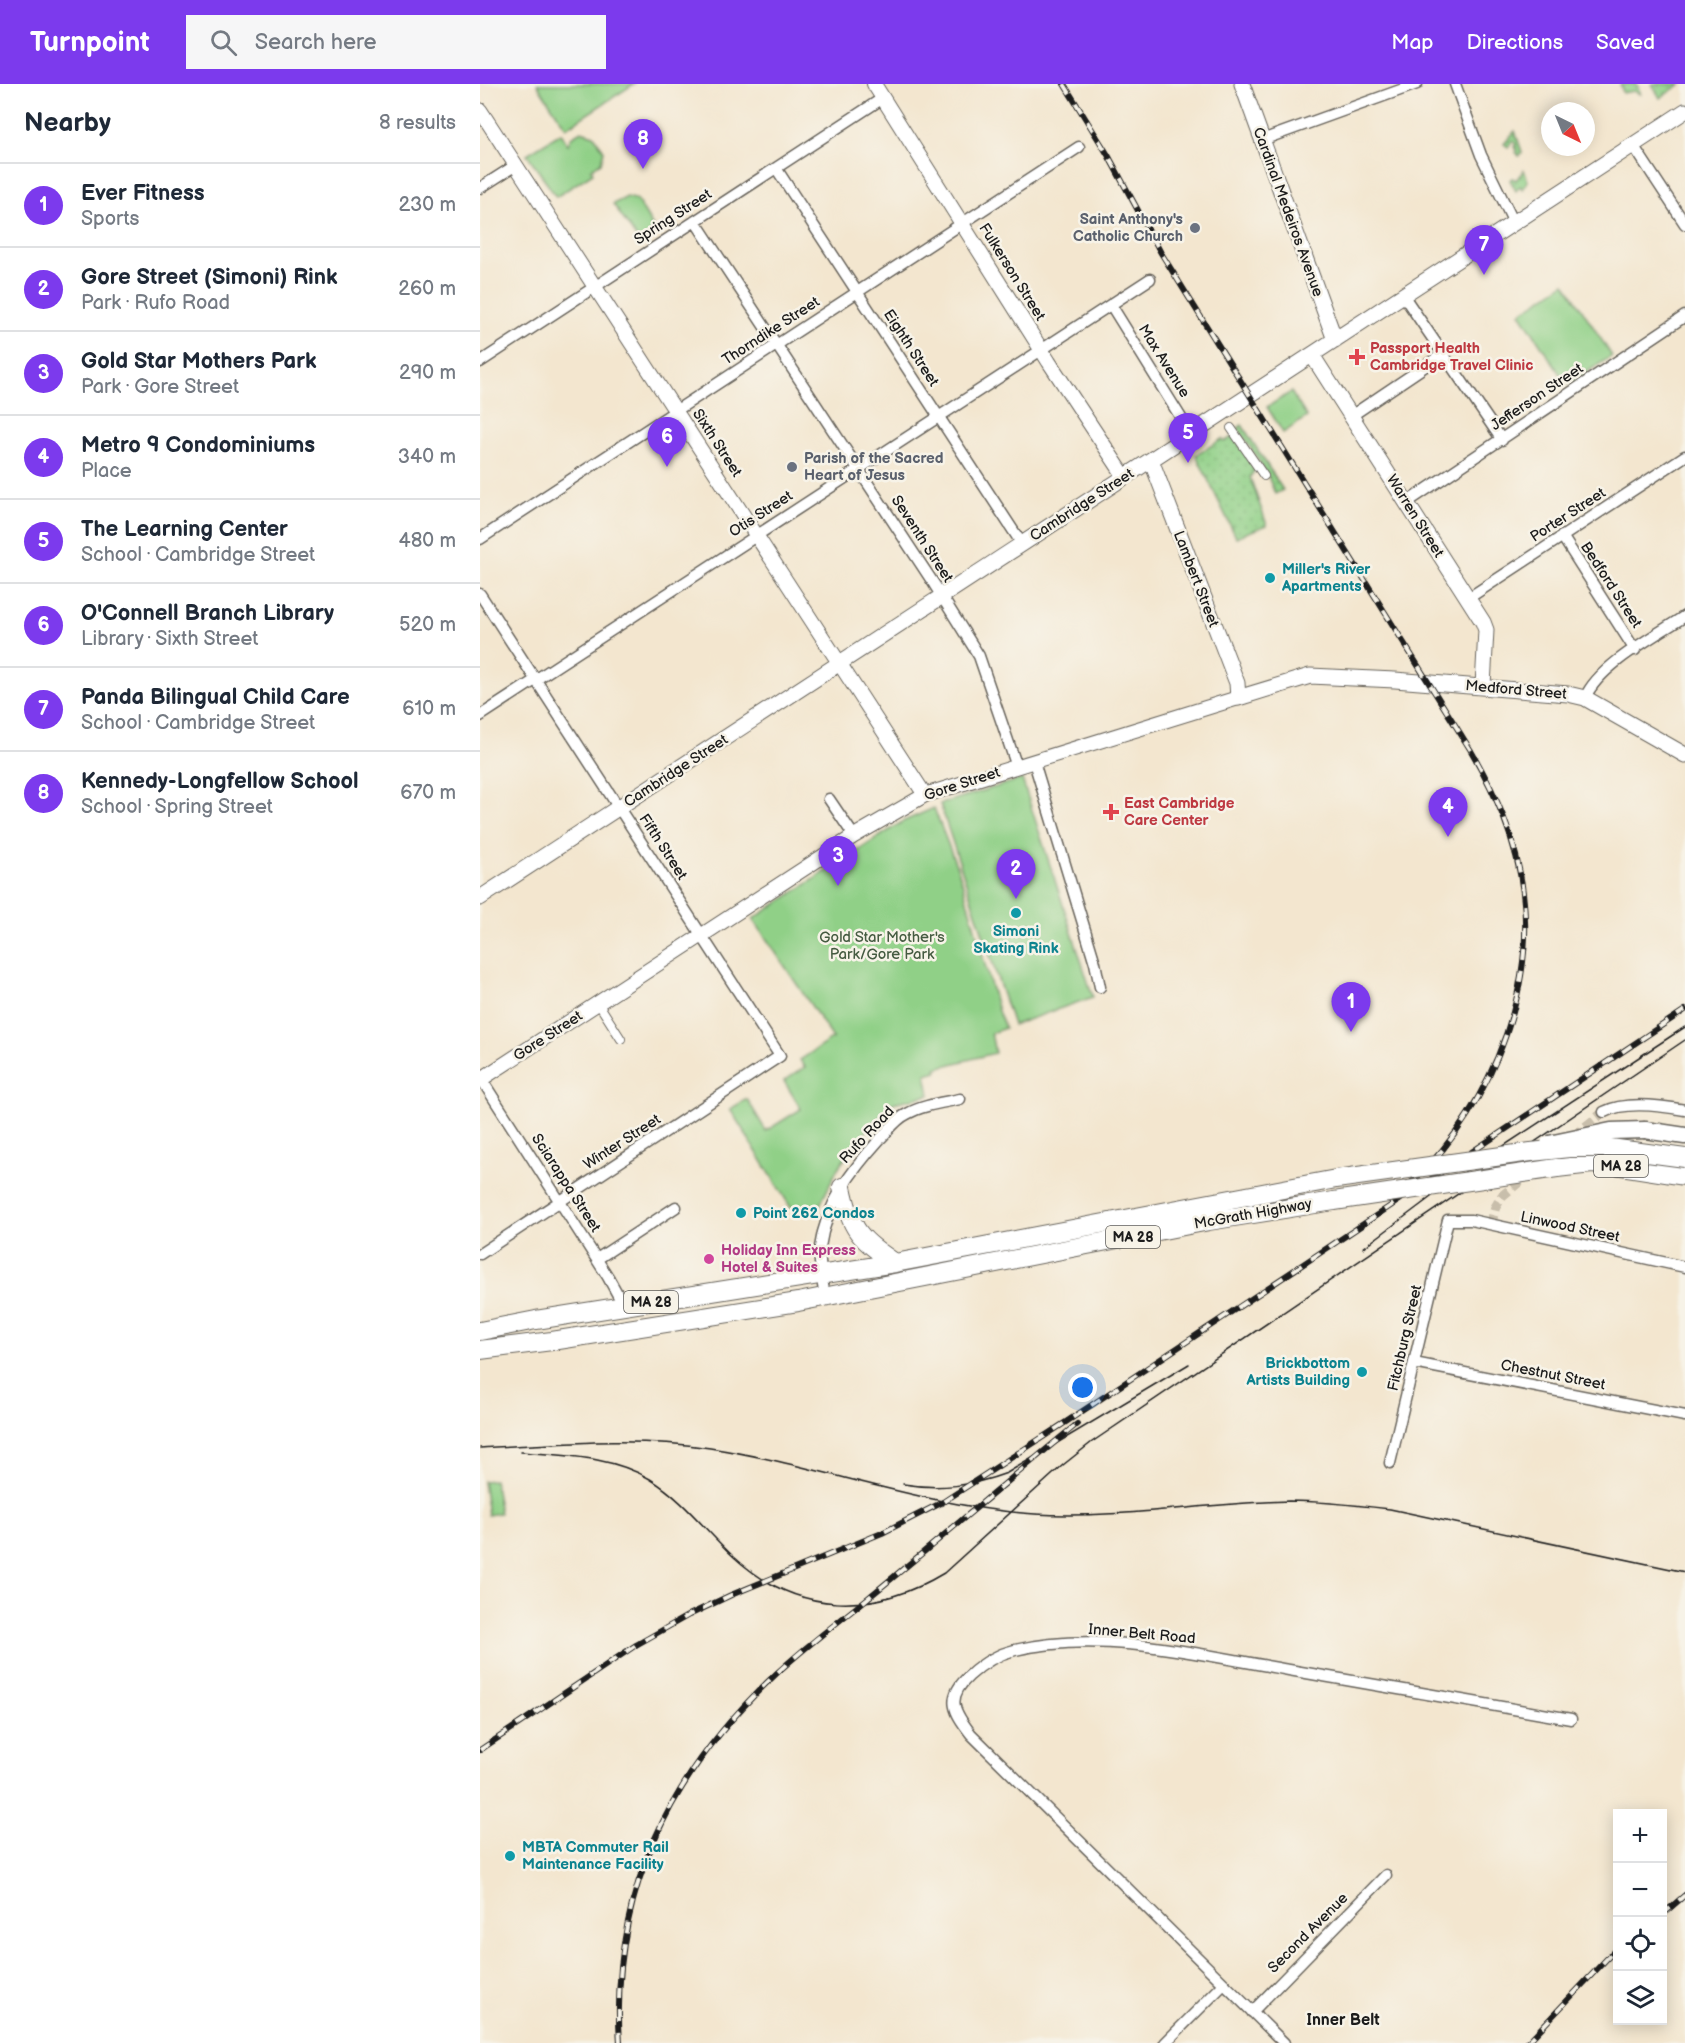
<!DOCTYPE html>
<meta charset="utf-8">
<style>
body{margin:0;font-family:"Balsamiq Sans",sans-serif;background:#f6f6f7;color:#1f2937}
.controls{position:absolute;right:18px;bottom:18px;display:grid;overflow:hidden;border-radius:0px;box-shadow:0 3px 15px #0003}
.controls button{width:54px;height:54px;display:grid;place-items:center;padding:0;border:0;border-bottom:2px solid #e0e1e3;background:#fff;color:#1f2937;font:30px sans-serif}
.compass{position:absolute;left:1061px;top:18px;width:54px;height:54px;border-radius:50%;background:#fff;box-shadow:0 3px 15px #0003;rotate:137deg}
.you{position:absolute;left:603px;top:1304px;width:21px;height:21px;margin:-15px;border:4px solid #fff;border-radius:50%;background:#1a73e8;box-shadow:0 0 0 9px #1a73e833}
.badge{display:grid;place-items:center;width:39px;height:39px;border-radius:50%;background:#7c3aed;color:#fff;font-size:20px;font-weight:700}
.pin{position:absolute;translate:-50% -50px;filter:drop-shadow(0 2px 3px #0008)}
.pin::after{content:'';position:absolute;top:32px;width:21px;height:18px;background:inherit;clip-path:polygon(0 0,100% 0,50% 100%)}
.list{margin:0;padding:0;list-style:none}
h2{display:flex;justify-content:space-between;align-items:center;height:78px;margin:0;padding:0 24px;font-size:26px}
h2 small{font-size:20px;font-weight:400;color:#747a83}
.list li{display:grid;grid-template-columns:39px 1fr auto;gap:18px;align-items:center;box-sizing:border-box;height:84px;padding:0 24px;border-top:2px solid #e0e1e3}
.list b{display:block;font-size:22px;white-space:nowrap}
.list p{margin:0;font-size:20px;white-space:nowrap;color:#747a83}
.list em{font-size:20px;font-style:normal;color:#747a83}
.icon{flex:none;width:33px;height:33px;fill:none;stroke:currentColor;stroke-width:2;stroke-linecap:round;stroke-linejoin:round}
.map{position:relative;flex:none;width:1205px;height:1959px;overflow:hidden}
header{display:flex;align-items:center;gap:36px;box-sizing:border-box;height:84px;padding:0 30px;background:#7c3aed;color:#fff}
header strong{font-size:28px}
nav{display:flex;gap:33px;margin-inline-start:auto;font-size:21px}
.search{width:420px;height:54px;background:#f6f6f7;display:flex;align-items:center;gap:15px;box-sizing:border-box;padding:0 21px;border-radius:0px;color:#747a83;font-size:22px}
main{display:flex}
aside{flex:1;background:#fff}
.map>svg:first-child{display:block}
.grass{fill:url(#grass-dots);stroke:#567652;stroke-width:1.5}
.park{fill:#90d087;stroke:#567652;stroke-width:1.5}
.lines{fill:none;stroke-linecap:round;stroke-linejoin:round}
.minor-tunnel{stroke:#c8beab;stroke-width:10;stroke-dasharray:10 5;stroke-linecap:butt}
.pedestrian-casing{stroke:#67635b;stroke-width:10}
.minor-casing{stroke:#67635b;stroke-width:13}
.tertiary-casing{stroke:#67635b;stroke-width:16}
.secondary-casing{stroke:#67635b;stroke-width:17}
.primary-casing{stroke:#67635b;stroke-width:19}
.trunk-casing{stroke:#67635b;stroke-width:20}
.pedestrian{stroke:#fff;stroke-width:8}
.minor{stroke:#fff;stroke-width:10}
.tertiary{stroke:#fff;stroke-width:14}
.secondary{stroke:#fff;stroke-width:15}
.primary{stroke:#fff;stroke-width:16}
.trunk{stroke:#fff;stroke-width:18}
.tram{stroke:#1c1c1c;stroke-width:1.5}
.rail-casing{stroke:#1c1c1c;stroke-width:6}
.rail{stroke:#f7f3e8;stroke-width:4;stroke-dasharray:11;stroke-linecap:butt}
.primary-bridge-casing{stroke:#67635b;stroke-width:19;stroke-linecap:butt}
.trunk-bridge-casing{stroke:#67635b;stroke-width:20;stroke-linecap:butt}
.primary-bridge{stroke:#fff;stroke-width:16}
.trunk-bridge{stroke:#fff;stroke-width:18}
.worship-dot{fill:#6b7280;stroke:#f7f3e8;stroke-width:2}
.health-dot{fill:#e0444e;stroke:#f7f3e8;stroke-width:2}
.culture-dot{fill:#0f9aa8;stroke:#f7f3e8;stroke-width:2}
.hotel-dot{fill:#d1479c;stroke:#f7f3e8;stroke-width:2}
.labels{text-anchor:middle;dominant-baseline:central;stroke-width:5;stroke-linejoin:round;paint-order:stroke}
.shield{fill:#f7f3e8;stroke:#5e5c59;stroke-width:1.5}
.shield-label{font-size:14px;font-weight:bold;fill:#1c1c1c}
.street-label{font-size:15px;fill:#1c1c1c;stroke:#f7f3e8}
.worship-label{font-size:15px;font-weight:bold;fill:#5b616d;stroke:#f7f3e8;text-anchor:end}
.health-label{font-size:15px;font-weight:bold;fill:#be3a42;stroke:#f7f3e8;text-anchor:start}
.culture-label{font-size:15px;font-weight:bold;fill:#0d838f;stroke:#f7f3e8;text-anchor:start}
.park-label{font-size:15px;fill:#455b41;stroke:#f7f3e8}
.hotel-label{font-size:15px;font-weight:bold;fill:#b23c85;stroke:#f7f3e8;text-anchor:start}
.neighbourhood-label{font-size:16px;font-weight:bold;fill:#1c1c1c;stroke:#f7f3e8}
</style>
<header>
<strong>Turnpoint</strong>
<div class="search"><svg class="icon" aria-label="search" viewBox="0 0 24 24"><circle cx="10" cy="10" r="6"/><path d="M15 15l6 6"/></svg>Search here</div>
<nav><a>Map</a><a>Directions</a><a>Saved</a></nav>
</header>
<main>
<aside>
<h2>Nearby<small>8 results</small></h2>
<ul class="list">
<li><span class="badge">1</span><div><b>Ever Fitness</b><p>Sports</p></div><em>230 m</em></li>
<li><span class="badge">2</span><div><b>Gore Street (Simoni) Rink</b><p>Park · Rufo Road</p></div><em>260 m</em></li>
<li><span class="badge">3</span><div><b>Gold Star Mothers Park</b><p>Park · Gore Street</p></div><em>290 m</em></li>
<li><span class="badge">4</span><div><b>Metro 9 Condominiums</b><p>Place</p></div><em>340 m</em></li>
<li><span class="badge">5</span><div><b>The Learning Center</b><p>School · Cambridge Street</p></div><em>480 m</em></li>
<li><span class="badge">6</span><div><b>O'Connell Branch Library</b><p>Library · Sixth Street</p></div><em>520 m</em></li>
<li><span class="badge">7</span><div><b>Panda Bilingual Child Care</b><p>School · Cambridge Street</p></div><em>610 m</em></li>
<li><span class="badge">8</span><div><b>Kennedy-Longfellow School</b><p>School · Spring Street</p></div><em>670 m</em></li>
</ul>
</aside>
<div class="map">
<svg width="1205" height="1959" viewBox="0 0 1205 1959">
<defs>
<pattern id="grass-dots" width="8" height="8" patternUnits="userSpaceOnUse" patternTransform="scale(1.5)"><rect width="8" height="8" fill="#90d087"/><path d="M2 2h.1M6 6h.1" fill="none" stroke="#7cb274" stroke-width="1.8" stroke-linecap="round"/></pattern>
</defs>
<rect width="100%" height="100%" fill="#f7f3e8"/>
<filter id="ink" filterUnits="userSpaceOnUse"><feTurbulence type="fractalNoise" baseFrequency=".0167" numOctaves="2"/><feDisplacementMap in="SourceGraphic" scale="12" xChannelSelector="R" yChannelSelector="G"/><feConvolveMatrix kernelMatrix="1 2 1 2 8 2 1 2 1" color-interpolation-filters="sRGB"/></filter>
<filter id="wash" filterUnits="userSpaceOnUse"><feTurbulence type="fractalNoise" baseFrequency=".008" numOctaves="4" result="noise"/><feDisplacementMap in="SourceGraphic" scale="24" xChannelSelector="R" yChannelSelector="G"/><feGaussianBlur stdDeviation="1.35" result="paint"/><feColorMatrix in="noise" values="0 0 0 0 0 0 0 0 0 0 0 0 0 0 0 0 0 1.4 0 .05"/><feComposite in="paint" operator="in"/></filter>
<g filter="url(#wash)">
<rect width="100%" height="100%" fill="#f3e6cf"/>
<path class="grass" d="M 1140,0 L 1157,0 L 1160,10 L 1154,7 L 1143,9 Z
M 1172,0 L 1201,0 L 1180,14 Z
M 1035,47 L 1042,68 L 1039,72 L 1036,68 L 1037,66 L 1034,63 L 1036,60 L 1033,57 L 1028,63 L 1024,60 Z
M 1044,86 L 1048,97 L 1043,105 L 1040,102 L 1036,107 L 1030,96 L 1032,94 L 1036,96 Z
M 762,341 L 803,406 L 795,410 L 787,390 L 758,344 Z
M 754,352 L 775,386 L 770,393 L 787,441 L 756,453 L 716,371 L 742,355 L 744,358 Z"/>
<path class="park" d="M 57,0 L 154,0 L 86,44 Z
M 101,47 L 114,51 L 124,67 L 121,79 L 111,85 L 113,89 L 76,113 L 47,70 L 81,49 L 88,61 L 91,53 Z
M 147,113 L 157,116 L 173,143 L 171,152 L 160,159 L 133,120 Z
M 1085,199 L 1132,272 L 1087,301 L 1040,229 Z
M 811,308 L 827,333 L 803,349 L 787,323 Z
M 542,695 L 613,913 L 533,941 L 460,720 Z
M 454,724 L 480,791 L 518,927 L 525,944 L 511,949 L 515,969 L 456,984 L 457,987 L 446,990 L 450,1011 L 413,1019 L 380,1054 L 358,1084 L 338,1125 L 311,1124 L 250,1025 L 267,1015 L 286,1047 L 321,1025 L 304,997 L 325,983 L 320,976 L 353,954 L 273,835 L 422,738 Z
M 14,1396 L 20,1429 L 8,1431 L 3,1397 Z"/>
</g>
<g filter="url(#ink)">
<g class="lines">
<path class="minor-tunnel" d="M 1094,1052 L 1124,1028
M 1011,1141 L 1015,1124 L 1022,1112 L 1075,1068"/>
<defs>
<path id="pedestrian" d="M 751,344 L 784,392
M 118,919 L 141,955"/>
<path id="minor" d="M 975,0 L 1001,71 L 1034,139
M 782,56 L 937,0
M 1153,61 L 1205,140
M 296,84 L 542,460
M 0,104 L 36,81
M 215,137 L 454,500 L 499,572 L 537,683
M 923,211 L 1022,356
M 631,221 L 711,350
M 0,278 L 403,14
M 871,332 L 963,270
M 926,419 L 1205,232
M 1082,452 L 1155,566
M 0,455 L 599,63
M 0,510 L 300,972 L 0,1170
M 987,515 L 1205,372
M 1105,614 C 1119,581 1175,552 1205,532
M 0,632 L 670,195
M 554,678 L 615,879 L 620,903
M 349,715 L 374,752
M 0,993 L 128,1193 L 144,1222
M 1124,1028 C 1144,1017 1183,1022 1205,1026
M 117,1175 L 196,1123
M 345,1214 C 343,1198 338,1179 340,1163 C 346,1120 372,1086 400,1055 C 408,1047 416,1035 427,1030 C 443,1021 462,1019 480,1015
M 934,1279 L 1205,1332
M 910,1379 L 968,1136 L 991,1136 L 1205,1183
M 772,1928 L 906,1791
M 685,1959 L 744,1900
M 804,1959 L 491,1650 C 474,1628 465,1614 489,1592 C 502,1580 517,1570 535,1566 C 622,1545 723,1571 809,1586 C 903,1602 997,1619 1091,1635"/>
<path id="tertiary" d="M 394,0 L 569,278 L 645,393
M 0,26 L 445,711
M 0,996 L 374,752 L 445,711 L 758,614"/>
<path id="secondary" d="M 762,0 L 855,256
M 832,271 L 1003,538 L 1006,546 L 1003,602
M 671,376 L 757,599 L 758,614 L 830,592 L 915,596 L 1088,610 L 1105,614 L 1205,671
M 0,814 L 1205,27"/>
<path id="primary" d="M 1165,1046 L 1205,1052"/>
<path id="trunk" d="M 1077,1084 L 1112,1080 L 1135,1081 L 1205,1092
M 362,1103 C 371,1147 379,1154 415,1179
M 0,1247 L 56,1236 L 415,1179 L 856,1095
M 0,1266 L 72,1257 L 318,1218 L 729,1137 L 854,1117"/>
</defs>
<use href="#pedestrian" class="pedestrian-casing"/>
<use href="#minor" class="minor-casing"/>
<use href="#tertiary" class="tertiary-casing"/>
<use href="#secondary" class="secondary-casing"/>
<use href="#primary" class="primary-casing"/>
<use href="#trunk" class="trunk-casing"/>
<use href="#pedestrian" class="pedestrian"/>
<use href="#minor" class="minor"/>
<use href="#tertiary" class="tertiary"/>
<use href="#secondary" class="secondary"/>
<use href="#primary" class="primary"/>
<use href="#trunk" class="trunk"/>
<path class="tram" d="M 883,1164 L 987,1086 L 1205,943
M 0,1364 C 76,1360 154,1352 230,1364 C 339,1381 445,1423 555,1430 C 640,1435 724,1419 809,1417 C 842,1417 876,1421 910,1425 L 1205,1488
M 41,1368 C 85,1372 131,1372 170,1395 C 203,1415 226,1447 254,1473 C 317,1531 393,1532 464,1489 L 583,1381 L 612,1358 L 1205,956
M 423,1400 C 460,1406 492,1402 527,1389 L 709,1280"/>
<defs>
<path id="rail" d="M 584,0 L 628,71 L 681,169 L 990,665 C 1016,710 1037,757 1043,809 C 1057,913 1002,1043 920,1108
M 0,1666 L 156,1561 L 209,1531 L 251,1511 L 402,1449 L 463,1418 L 586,1338 L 1205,926
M 1182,1831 L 1205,1811
M 140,1959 C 130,1810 189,1690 297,1589 C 326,1562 357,1539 388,1514 C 458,1457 527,1397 597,1340
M 1047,1959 L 1138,1863"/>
</defs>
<use href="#rail" class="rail-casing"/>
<use href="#rail" class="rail"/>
<defs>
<path id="primary-bridge" d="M 1069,1060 L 1131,1047 L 1165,1046"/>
<path id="trunk-bridge" d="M 856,1095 L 1051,1068 L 1089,1064 L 1130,1064 L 1205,1074
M 854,1117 L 1077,1084"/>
</defs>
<use href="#primary-bridge" class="primary-bridge-casing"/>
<use href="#trunk-bridge" class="trunk-bridge-casing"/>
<use href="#primary-bridge" class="primary-bridge"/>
<use href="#trunk-bridge" class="trunk-bridge"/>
</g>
</g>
<g class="worship-dot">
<circle cx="715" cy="144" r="6"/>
<circle cx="312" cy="383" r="6"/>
</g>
<g class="health-dot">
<path d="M874 264h6v6h6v6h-6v6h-6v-6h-6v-6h6z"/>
<path d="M628 719h6v6h6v6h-6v6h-6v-6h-6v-6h6z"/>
</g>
<g class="culture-dot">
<circle cx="790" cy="494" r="6"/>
<circle cx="536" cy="829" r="6"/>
<circle cx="261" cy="1129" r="6"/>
<circle cx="882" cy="1288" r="6"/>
<circle cx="30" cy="1772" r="6"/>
</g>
<circle class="hotel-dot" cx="229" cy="1175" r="6"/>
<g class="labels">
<g class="shield">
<rect x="1114" y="1071" width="54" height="22" rx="4.5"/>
<rect x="626" y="1142" width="54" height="22" rx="4.5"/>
<rect x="144" y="1207" width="54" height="22" rx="4.5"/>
</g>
<g class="shield-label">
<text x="1141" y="1082">MA 28</text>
<text x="653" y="1153">MA 28</text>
<text x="171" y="1218">MA 28</text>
</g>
<g class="street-label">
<text transform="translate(808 128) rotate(70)">Cardinal Medeiros Avenue</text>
<text transform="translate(193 133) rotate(-33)">Spring Street</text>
<text transform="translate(532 188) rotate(58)">Fulkerson Street</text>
<text transform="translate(291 247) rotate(-33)">Thorndike Street</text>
<text transform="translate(431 264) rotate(57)">Eighth Street</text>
<text transform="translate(684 277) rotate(58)">Max Avenue</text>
<text transform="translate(1057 313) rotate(-34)">Jefferson Street</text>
<text transform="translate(237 359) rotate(57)">Sixth Street</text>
<text transform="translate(602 421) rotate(-33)">Cambridge Street</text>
<text transform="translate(281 430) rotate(-33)">Otis Street</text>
<text transform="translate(1088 431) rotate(-33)">Porter Street</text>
<text transform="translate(935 432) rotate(58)">Warren Street</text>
<text transform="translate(442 455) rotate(57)">Seventh Street</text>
<text transform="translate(716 495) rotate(69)">Lambert Street</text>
<text transform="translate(1131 501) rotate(57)">Bedford Street</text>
<text transform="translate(1036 606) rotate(5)">Medford Street</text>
<text transform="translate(196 687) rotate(-33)">Cambridge Street</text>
<text transform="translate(482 700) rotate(-18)">Gore Street</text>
<text transform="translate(183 763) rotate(57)">Fifth Street</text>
<text transform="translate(68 952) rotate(-33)">Gore Street</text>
<text transform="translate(387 1051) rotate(-47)">Rufo Road</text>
<text transform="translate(142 1058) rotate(-33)">Winter Street</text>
<text transform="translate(86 1099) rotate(57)">Sciarappa Street</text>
<text transform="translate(773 1130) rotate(-10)">McGrath Highway</text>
<text transform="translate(1090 1143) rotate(12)">Linwood Street</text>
<text transform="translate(925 1254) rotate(-77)">Fitchburg Street</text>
<text transform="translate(1073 1291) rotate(11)">Chestnut Street</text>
<text transform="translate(662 1550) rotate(5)">Inner Belt Road</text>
<text transform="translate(828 1849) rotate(-45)">Second Avenue</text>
</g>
<g class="worship-label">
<text x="703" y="135">Saint Anthony's<tspan x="703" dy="17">Catholic Church</tspan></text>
<text x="324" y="374" text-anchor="start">Parish of the Sacred<tspan x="324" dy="17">Heart of Jesus</tspan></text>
</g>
<g class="health-label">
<text x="890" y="264">Passport Health<tspan x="890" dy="17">Cambridge Travel Clinic</tspan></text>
<text x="644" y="719">East Cambridge<tspan x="644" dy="17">Care Center</tspan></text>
</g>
<g class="culture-label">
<text x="802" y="485">Miller's River<tspan x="802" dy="17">Apartments</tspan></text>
<text x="536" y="847" text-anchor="middle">Simoni<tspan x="536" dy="17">Skating Rink</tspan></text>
<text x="273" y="1129">Point 262 Condos</text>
<text x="870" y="1279" text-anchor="end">Brickbottom<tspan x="870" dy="17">Artists Building</tspan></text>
<text x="42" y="1763">MBTA Commuter Rail<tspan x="42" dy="17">Maintenance Facility</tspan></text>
</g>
<g class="park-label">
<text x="402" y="853">Gold Star Mother's<tspan x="402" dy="17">Park/Gore Park</tspan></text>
</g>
<g class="hotel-label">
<text x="241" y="1166">Holiday Inn Express<tspan x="241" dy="17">Hotel &amp; Suites</tspan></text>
</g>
<g class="neighbourhood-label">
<text x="863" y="1936">Inner Belt</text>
</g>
</g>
</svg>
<div class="controls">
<button>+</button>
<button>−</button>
<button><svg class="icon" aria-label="locate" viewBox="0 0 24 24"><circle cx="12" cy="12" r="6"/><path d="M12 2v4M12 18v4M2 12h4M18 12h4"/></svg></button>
<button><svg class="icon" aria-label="layers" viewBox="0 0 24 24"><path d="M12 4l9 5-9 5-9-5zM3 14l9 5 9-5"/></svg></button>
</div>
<svg class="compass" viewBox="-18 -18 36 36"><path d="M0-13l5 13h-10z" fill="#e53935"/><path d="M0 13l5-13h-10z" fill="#747a83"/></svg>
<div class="you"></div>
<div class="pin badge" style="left:871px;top:948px">1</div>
<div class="pin badge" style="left:536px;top:815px">2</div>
<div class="pin badge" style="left:358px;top:802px">3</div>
<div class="pin badge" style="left:968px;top:753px">4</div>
<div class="pin badge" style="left:708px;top:379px">5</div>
<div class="pin badge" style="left:187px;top:383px">6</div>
<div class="pin badge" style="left:1004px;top:191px">7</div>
<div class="pin badge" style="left:163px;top:85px">8</div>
</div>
</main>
